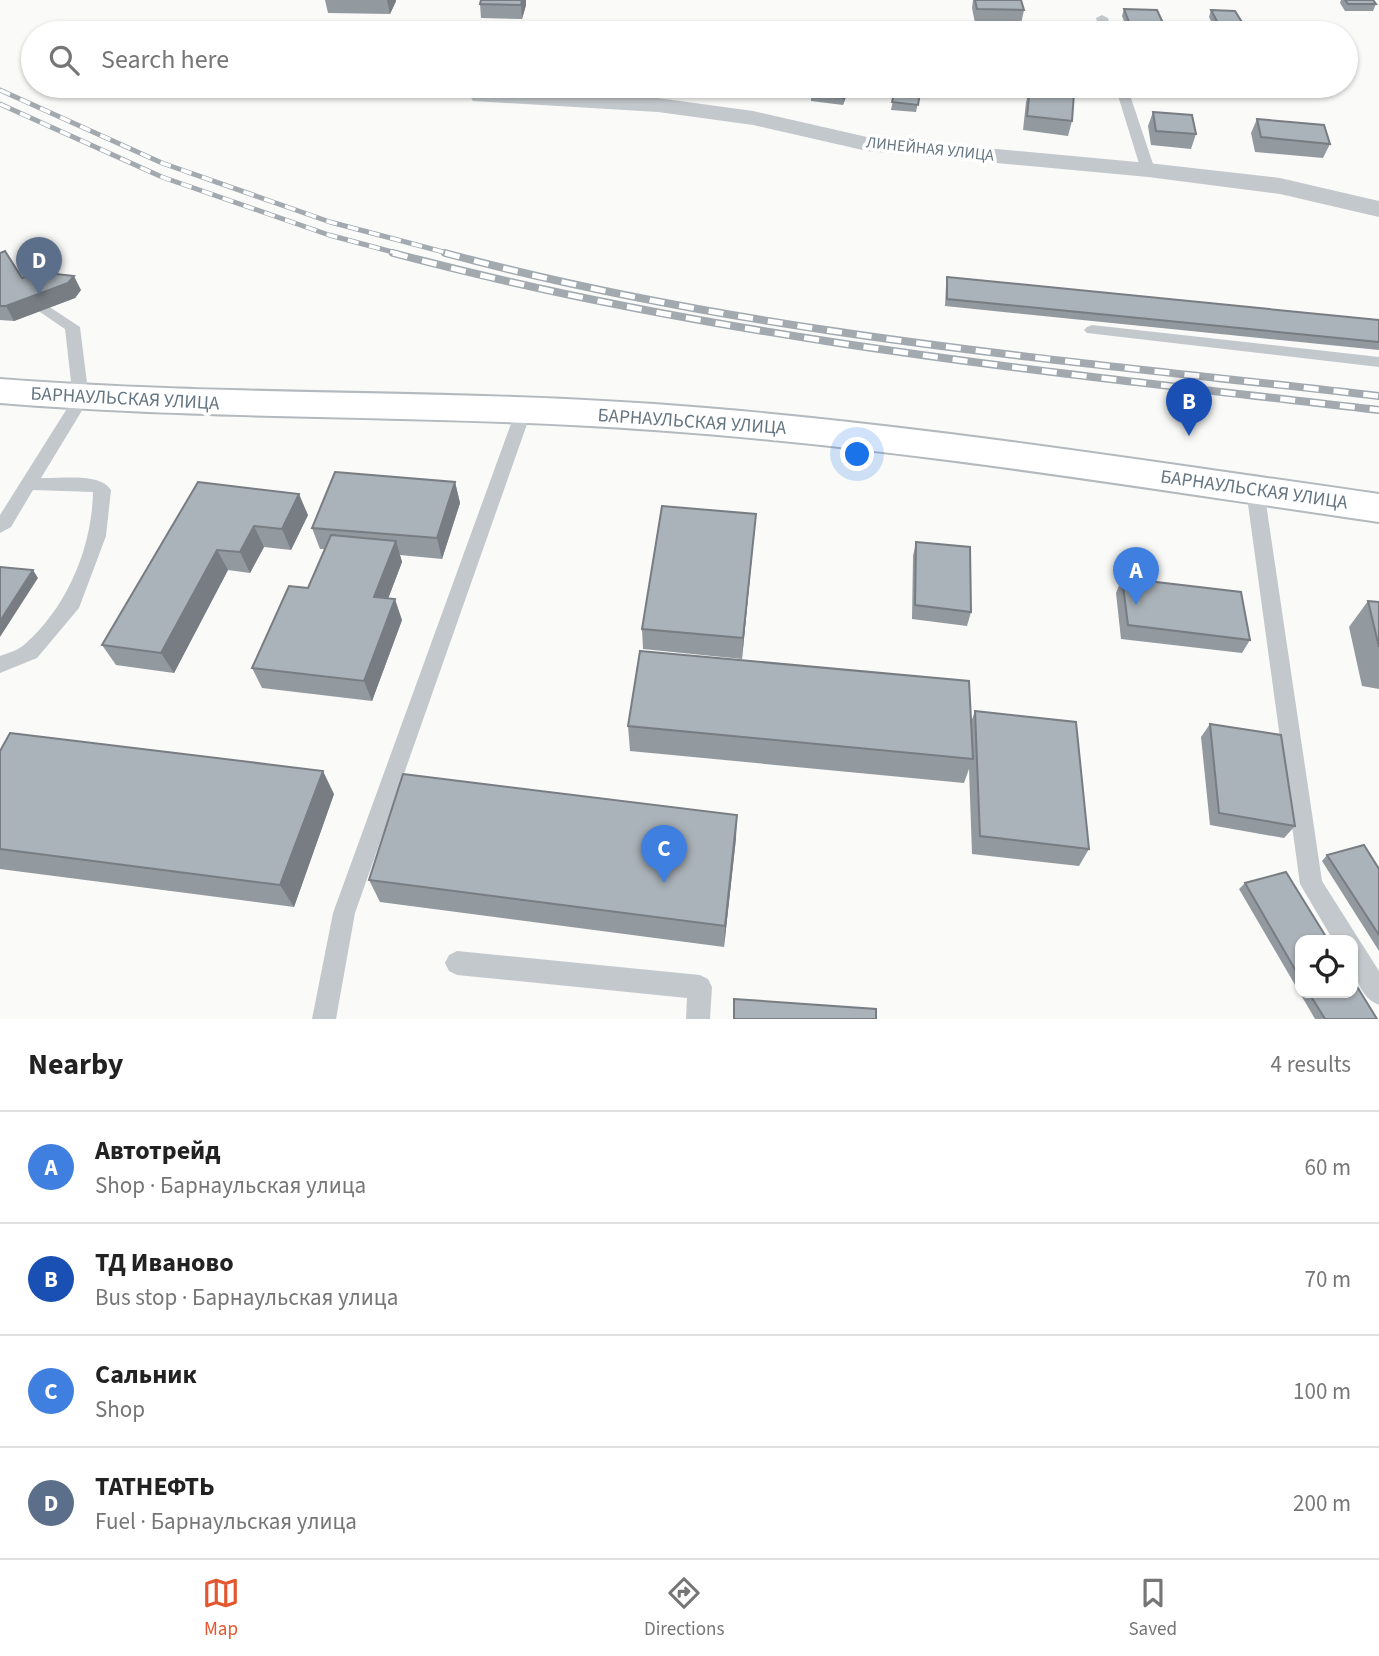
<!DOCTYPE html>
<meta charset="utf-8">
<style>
body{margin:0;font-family:"Source Sans 3",sans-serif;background:#f6f6f6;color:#222}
.controls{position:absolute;right:21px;bottom:21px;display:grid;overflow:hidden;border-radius:14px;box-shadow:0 2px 5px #0004}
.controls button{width:63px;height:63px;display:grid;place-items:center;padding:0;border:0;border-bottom:2px solid #e0e0e0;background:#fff;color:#222;font:35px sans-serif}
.you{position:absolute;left:858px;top:455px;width:24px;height:24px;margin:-18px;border:5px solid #fff;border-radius:50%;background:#1a73e8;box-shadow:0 0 0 10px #1a73e833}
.badge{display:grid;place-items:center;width:46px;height:46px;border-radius:50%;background:#e4572e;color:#fff;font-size:23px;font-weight:700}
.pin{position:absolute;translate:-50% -58px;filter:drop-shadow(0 2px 4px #0008)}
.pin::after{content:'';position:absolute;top:37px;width:24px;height:21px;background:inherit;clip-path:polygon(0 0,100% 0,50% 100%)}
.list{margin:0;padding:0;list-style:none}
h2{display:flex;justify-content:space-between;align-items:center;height:91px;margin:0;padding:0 28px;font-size:30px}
h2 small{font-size:23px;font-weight:400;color:#767676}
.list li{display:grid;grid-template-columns:46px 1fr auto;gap:21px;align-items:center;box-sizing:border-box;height:112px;padding:0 28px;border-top:2px solid #e0e0e0}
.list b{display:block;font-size:26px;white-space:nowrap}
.list p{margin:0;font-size:23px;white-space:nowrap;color:#767676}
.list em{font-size:23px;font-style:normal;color:#767676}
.icon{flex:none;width:38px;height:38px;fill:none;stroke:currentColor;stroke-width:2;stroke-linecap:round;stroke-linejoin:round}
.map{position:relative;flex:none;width:1379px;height:1019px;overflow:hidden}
.search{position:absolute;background:#fff;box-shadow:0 2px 5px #0004;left:21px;right:21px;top:21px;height:77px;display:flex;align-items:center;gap:18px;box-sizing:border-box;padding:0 24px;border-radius:38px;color:#767676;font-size:26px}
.sheet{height:539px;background:#fff}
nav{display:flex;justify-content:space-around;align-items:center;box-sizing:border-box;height:98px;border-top:2px solid #e0e0e0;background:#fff;font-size:19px;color:#767676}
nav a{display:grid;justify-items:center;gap:4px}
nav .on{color:#e4572e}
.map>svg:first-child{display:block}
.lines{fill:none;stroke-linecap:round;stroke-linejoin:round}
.highway-casing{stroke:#b4b9bd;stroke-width:4}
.lane{fill:#c3c8cc;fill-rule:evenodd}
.street{fill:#c3c8cc;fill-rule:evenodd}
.highway{fill:#fff;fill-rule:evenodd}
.rail-far1-casing{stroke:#a2aab0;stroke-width:5}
.rail-casing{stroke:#a2aab0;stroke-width:8}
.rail-far1{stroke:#fff;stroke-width:3.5;stroke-dasharray:11;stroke-linecap:butt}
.rail{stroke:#fff;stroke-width:5;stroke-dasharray:15;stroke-linecap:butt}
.wall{fill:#929a9f}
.shaded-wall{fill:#777d82}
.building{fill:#aab3b9;stroke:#777d82;stroke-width:2}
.labels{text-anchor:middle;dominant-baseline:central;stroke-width:7;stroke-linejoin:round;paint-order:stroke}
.far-street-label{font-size:16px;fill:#657683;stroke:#fff}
.street-label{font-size:19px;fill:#657683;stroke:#fff}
</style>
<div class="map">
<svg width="1379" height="1019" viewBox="0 0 1379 1019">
<rect width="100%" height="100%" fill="#fafaf8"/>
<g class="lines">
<defs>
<path id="highway" d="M 0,379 C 218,396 436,389 654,404 C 897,421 1138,460 1379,494 L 1379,522 C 1138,487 897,447 654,430 C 436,414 218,421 0,403 Z"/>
</defs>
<use href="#highway" class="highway-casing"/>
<path class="lane" d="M 1102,15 L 1108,18 L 1112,33 L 1101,33 L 1096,18 Z
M 1115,86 L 1127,86 L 1155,170 L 1153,173 L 1148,174 L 1141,170 Z
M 45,304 L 80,327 L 89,399 L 41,478 C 60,479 100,472 111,490 L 106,536 L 79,608 L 37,658 L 0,673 L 0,656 C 8,653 19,650 25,644 C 67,607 92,548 93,492 L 33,490 L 11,527 L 0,533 L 0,515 L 73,399 L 65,329 L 40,312 L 38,309 L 40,306 Z
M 1092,325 L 1379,357 L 1379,367 L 1087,333 L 1084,330 L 1087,327 Z
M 524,404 L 532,410 L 355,913 L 336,1019 L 312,1019 L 333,913 L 516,410 Z
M 1255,484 L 1261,485 L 1264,490 L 1322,881 L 1379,971 L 1379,1005 C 1354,995 1353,963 1353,940 L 1333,940 L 1300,884 L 1246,490 L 1249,485 Z
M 457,951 L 700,975 L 708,979 L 712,987 L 710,1019 L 686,1019 L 687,998 L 457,975 L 449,971 L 445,963 L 449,955 Z"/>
<path class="street" d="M 481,89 L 658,98 L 753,111 L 867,137 L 1148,163 L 1280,178 L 1379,201 L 1379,217 L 1280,194 L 1148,177 L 867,151 L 753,125 L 658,112 L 473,101 L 470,96 L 473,91 Z"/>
<use href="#highway" class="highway"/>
<defs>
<path id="rail-far1" d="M 0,90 L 162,163 L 330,222 L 451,254
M 0,104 L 162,177 L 329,235 L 400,254"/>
<path id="rail" d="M 393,253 C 716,339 1048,372 1379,410
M 445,253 C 749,335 1067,360 1379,396"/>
</defs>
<use href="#rail-far1" class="rail-far1-casing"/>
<use href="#rail" class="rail-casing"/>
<use href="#rail-far1" class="rail-far1"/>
<use href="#rail" class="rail"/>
</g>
<path class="wall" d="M 325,0 L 396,0 L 396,1 L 390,14 L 328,13 Z
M 973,0 L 1021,0 L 1024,10 L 1021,24 L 975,23 L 972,8 Z
M 1341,0 L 1373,0 L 1376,4 L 1373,11 L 1345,11 L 1340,3 Z
M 480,4 L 526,5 L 522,19 L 481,18 Z
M 1124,9 L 1163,23 L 1161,30 L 1127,29 L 1122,16 Z
M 1211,10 L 1245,27 L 1242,33 L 1217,33 L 1209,17 Z
M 734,86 L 758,86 L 756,93 L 734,91 Z
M 464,87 L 506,88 L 501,97 L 465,94 Z
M 1030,88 L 1072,121 L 1068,136 L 1023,130 L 1026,102 Z
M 895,90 L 920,93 L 916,112 L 891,110 Z
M 848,91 L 843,105 L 811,101 L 811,94 Z
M 1153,112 L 1196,134 L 1191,149 L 1151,145 L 1148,126 Z
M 1257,119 L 1330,144 L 1323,158 L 1255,152 L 1251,133 Z
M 0,253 L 22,278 L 81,290 L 75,298 L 14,321 L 0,320 Z
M 947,277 L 1379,320 L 1379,350 L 945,306 L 946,285 Z
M 198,482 L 308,515 L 291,550 L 264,547 L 250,573 L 228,570 L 174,673 L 116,665 L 102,645 Z
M 455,482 L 460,503 L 442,559 L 400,555 L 402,562 L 388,599 L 402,620 L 372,701 L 262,688 L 252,668 L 308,588 L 325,549 L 320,549 L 312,528 Z
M 754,535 L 742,659 L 643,649 L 642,629 Z
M 916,542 L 971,612 L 967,626 L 912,619 L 913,556 Z
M 1122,578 L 1250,640 L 1242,653 L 1121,639 L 1116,593 Z
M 1368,601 L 1379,602 L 1379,689 L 1362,686 L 1349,627 Z
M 975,711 L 1089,849 L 1079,866 L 972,854 L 969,769 L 964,783 L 630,751 L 628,726 L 971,722 Z
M 1210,724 L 1295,826 L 1284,838 L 1210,825 L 1201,737 Z
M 0,751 L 334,794 L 294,907 L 0,869 Z
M 736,838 L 724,947 L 380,902 L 369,880 Z
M 1327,855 L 1379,869 L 1379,951 L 1322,861 Z
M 1245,883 L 1300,940 L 1300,993 L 1353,993 L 1377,1019 L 1315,1019 L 1239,889 Z"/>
<path class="shaded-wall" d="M 387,0 L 396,0 L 396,1 L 390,14 Z
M 522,0 L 526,0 L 526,5 L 522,19 L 521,5 Z
M 502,86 L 505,86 L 506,88 L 501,97 L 500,90 Z
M 849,86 L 848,91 L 843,105 L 844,98 Z
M 74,276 L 81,290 L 75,298 L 14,321 L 6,306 Z
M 455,482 L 460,503 L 442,559 L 437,538 Z
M 299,494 L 308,515 L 291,550 L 282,529 Z
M 756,514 L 754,535 L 742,659 L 743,638 Z
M 254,526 L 264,547 L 250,573 L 240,552 Z
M 396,541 L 402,562 L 381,617 L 374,597 Z
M 217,550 L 228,570 L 174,673 L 161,653 Z
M 33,570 L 38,578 L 0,637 L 0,621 Z
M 395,599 L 402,620 L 372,701 L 364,681 Z
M 323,771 L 334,794 L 294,907 L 280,885 Z
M 737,815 L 736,838 L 724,947 L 725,926 Z"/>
<path class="building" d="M 481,0 L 522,0 L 521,5 L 480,4 Z
M 975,0 L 1021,0 L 1024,10 L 977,9 Z
M 1345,0 L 1373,0 L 1376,4 L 1348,4 Z
M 1124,9 L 1157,10 L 1163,23 L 1129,22 Z
M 1211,10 L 1235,11 L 1245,27 L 1220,27 Z
M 464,86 L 502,86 L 500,90 L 464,87 Z
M 814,86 L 848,86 L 844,98 L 811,94 Z
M 1030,88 L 1074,93 L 1072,121 L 1027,116 Z
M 895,90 L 920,93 L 918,105 L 892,102 Z
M 1153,112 L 1192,115 L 1196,134 L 1156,131 Z
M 1257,119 L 1324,125 L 1330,144 L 1261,137 Z
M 5,251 L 22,278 L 39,272 L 74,276 L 68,283 L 6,306 L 0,306 L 0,253 Z
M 947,277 L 1379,320 L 1379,342 L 947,299 Z
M 335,472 L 455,482 L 437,538 L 312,528 Z
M 198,482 L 299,494 L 282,529 L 254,526 L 240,552 L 217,550 L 161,653 L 102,645 Z
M 662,506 L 756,514 L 743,638 L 642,629 Z
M 331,535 L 396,541 L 374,597 L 395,599 L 364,681 L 252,668 L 289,586 L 308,588 Z
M 916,542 L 970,547 L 971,612 L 915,605 Z
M 0,567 L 33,570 L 0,621 Z
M 1122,578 L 1241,592 L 1250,640 L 1128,625 Z
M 1368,601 L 1379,602 L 1379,647 Z
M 640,651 L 969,681 L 973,759 L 628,726 Z
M 975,711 L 1076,722 L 1089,849 L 980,836 Z
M 1210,724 L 1281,735 L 1295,826 L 1219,813 Z
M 10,733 L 323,771 L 280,885 L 0,849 L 0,751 Z
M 403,774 L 737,815 L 725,926 L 369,880 Z
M 1364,845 L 1379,869 L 1379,935 L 1327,855 Z
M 1286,872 L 1328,940 L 1300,940 L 1300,978 L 1245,883 Z
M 1353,980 L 1377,1019 L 1325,1019 L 1309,993 L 1353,993 Z
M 734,999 L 876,1009 L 876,1019 L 734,1019 Z"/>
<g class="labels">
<g class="far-street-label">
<text transform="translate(930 149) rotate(6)">ЛИНЕЙНАЯ УЛИЦА</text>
</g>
<g class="street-label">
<text transform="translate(125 399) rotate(3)">БАРНАУЛЬСКАЯ УЛИЦА</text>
<text transform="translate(692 422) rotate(4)">БАРНАУЛЬСКАЯ УЛИЦА</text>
<text transform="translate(1254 490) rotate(8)">БАРНАУЛЬСКАЯ УЛИЦА</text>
</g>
</g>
</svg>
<div class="controls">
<button><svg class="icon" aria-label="locate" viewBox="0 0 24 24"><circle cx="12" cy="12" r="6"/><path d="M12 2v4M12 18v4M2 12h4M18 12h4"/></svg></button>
</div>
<div class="you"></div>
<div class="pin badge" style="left:1136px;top:605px;background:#3f7fe0">A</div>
<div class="pin badge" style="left:1189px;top:436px;background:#1a4fb4">B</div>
<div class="pin badge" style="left:664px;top:883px;background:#3f7fe0">C</div>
<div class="pin badge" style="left:39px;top:295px;background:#5c6f8a">D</div>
<div class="search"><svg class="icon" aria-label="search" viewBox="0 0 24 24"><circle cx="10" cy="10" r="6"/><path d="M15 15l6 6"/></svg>Search here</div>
</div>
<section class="sheet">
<h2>Nearby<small>4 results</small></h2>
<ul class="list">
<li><span class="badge" style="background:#3f7fe0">A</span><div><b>Автотрейд</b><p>Shop · Барнаульская улица</p></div><em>60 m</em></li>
<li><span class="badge" style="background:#1a4fb4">B</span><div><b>ТД Иваново</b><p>Bus stop · Барнаульская улица</p></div><em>70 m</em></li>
<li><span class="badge" style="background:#3f7fe0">C</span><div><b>Сальник</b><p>Shop</p></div><em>100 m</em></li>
<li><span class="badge" style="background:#5c6f8a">D</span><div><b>ТАТНЕФТЬ</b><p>Fuel · Барнаульская улица</p></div><em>200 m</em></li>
</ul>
</section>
<nav>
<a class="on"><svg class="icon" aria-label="map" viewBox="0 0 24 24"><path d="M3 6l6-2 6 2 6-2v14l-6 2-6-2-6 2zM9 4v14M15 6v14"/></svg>Map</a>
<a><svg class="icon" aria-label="directions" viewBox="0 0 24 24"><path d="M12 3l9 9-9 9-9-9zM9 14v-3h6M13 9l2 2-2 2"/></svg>Directions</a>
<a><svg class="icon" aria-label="saved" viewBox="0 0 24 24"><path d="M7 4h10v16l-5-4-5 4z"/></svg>Saved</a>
</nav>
